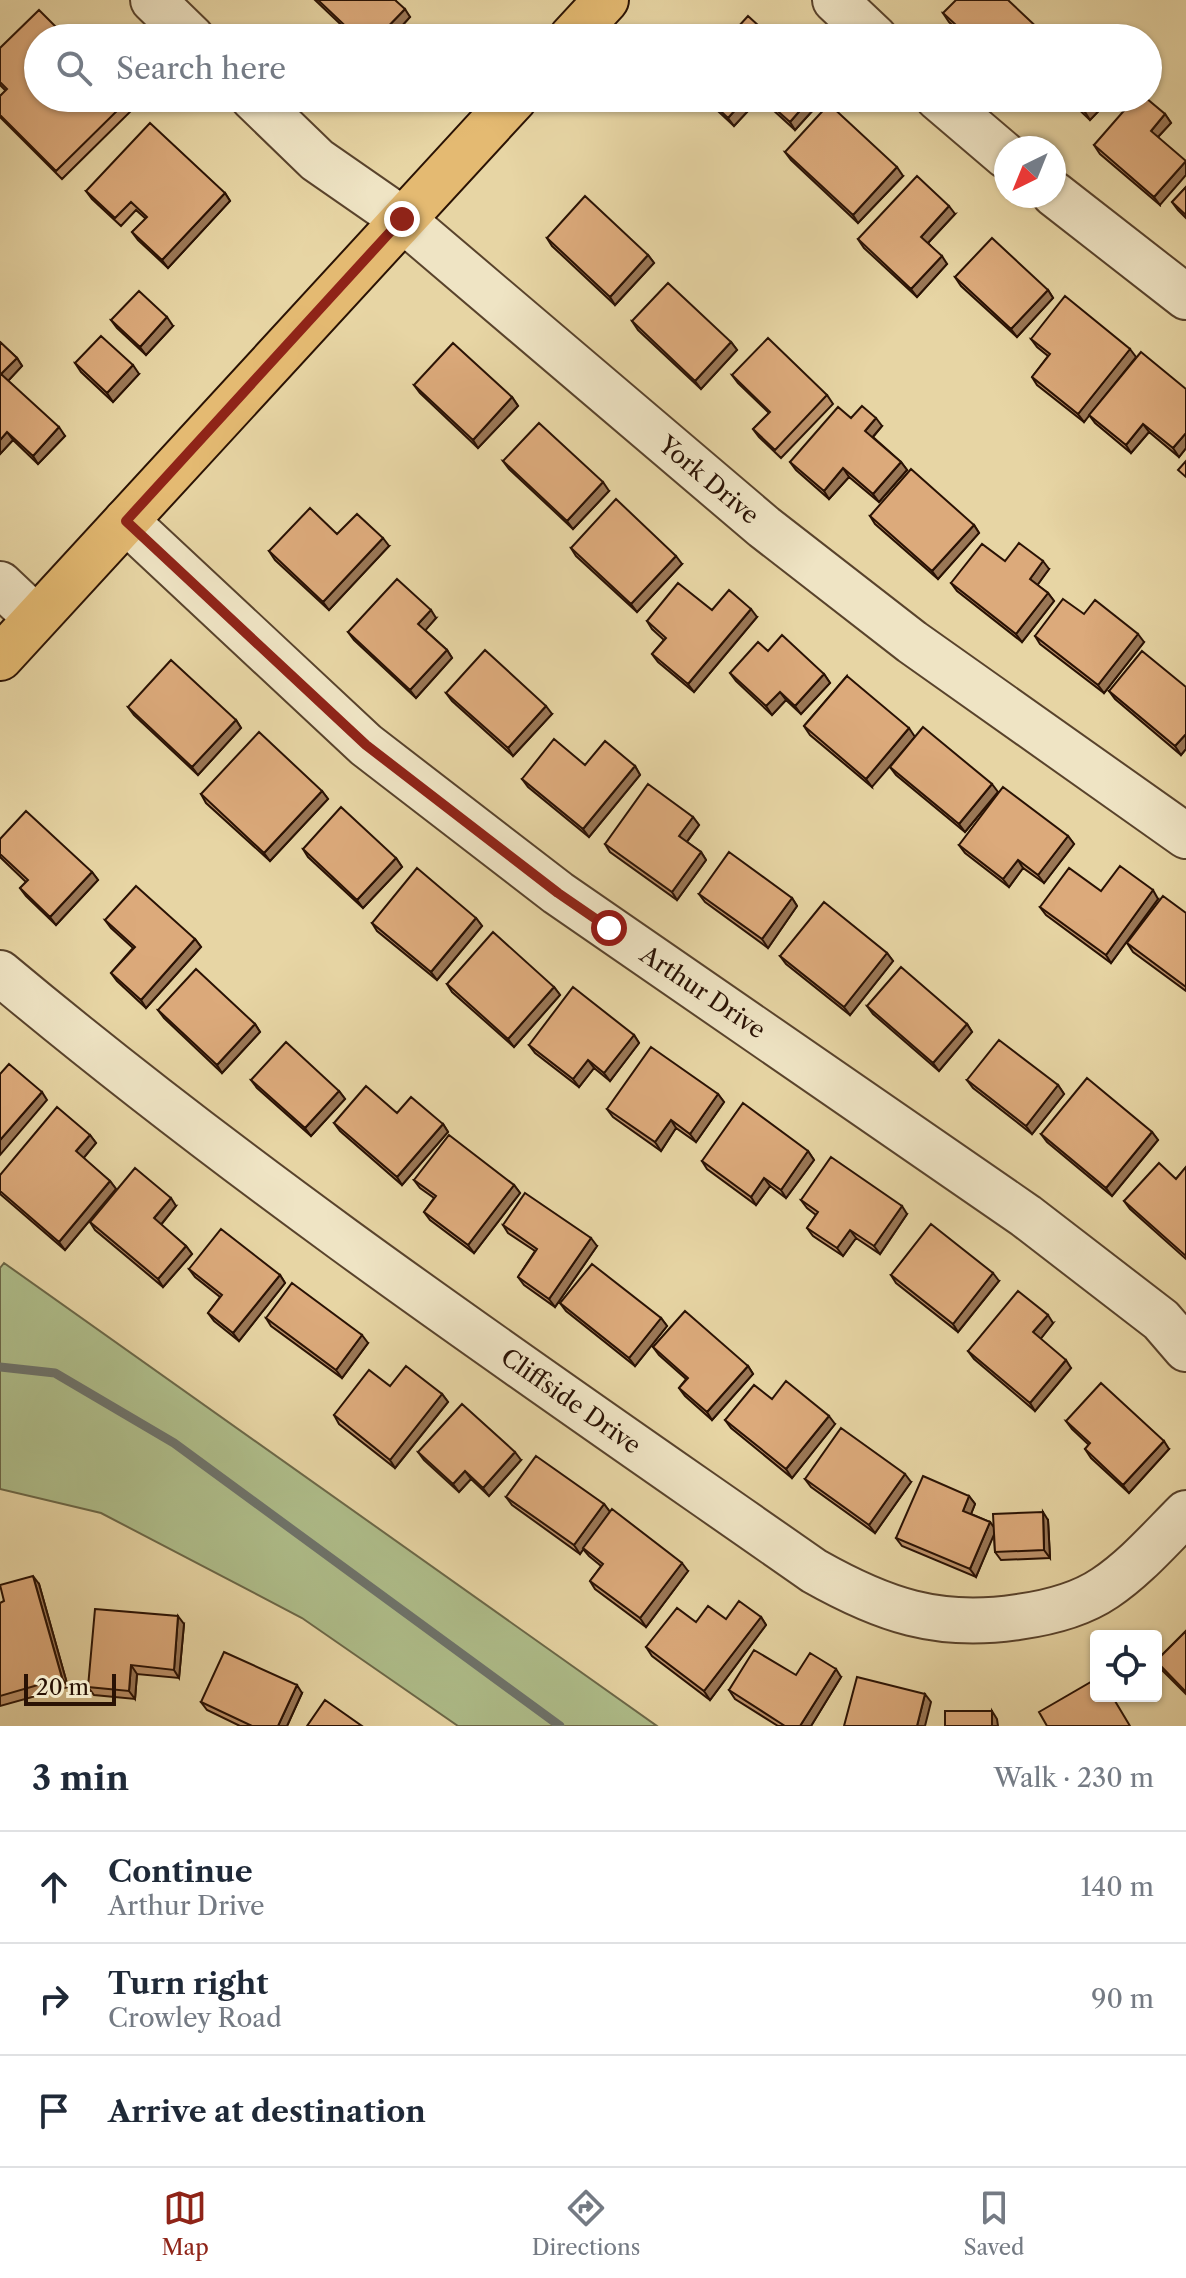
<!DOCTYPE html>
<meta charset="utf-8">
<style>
body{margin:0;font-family:"Libre Caslon Text",serif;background:#f6f6f7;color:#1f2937}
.controls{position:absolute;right:24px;bottom:24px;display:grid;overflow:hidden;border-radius:8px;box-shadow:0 2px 6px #0004}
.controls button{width:72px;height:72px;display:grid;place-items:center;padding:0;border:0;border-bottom:2px solid #e0e1e3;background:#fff;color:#1f2937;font:40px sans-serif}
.compass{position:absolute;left:994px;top:136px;width:72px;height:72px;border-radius:50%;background:#fff;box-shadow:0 2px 6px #0004;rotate:223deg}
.scale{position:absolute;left:24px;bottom:20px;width:92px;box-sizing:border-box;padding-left:8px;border:4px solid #2a1204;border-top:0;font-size:22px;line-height:28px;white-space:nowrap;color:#2a1204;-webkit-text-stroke:6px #efe4c4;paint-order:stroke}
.stop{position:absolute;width:24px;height:24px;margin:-18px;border:6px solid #8f2418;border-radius:50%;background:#fff}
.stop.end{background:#8f2418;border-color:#fff;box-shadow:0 2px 8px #0008}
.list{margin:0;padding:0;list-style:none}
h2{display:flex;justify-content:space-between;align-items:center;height:104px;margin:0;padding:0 32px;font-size:34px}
h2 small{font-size:26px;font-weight:400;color:#747a83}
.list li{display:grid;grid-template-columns:52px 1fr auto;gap:24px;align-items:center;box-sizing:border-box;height:112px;padding:0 32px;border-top:2px solid #e0e1e3}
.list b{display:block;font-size:30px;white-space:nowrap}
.list p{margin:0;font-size:26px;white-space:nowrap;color:#747a83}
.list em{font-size:26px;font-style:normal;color:#747a83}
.icon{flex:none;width:44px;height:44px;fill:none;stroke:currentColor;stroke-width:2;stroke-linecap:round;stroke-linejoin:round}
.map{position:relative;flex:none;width:1186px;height:1726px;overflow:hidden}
.search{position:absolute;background:#fff;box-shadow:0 2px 6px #0004;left:24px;right:24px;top:24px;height:88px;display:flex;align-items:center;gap:20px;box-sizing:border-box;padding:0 28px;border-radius:44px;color:#747a83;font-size:30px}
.sheet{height:440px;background:#fff}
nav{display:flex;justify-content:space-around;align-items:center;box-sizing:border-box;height:112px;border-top:2px solid #e0e1e3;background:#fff;font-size:22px;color:#747a83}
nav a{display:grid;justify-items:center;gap:4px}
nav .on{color:#8f2418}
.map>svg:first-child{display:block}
.green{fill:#afbe8b;stroke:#6c6848;stroke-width:2}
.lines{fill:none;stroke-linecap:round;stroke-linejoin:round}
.stream{stroke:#6e746c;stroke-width:9}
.minor-casing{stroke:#59432c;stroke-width:48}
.major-casing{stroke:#2a1204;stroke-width:48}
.minor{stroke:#efe4c4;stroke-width:44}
.major{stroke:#e4ba72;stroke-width:44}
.wall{fill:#bd926a;stroke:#2a1204;stroke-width:2}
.shaded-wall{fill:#9a7756;stroke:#2a1204;stroke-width:2}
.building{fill:#dcaa7b;stroke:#2a1204;stroke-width:2}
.route{stroke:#8f2418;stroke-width:10}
.labels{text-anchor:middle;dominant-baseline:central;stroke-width:8;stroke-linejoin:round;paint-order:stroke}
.street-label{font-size:24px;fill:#2a1204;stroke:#efe4c4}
</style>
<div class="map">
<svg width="1186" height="1726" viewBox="0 0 1186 1726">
<rect width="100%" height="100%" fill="#e7d5a4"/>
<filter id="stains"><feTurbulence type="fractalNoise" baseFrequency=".0025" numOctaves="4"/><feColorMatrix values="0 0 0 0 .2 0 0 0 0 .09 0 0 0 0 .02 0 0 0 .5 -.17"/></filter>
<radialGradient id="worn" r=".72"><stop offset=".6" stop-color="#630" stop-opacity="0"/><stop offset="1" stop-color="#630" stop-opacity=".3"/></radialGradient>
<path class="green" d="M 4,1263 L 657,1726 L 458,1726 L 302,1618 L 101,1513 L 0,1489 L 0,1268 Z"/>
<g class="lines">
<path class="stream" d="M 0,1367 L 55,1373 L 174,1443 L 560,1726"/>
<defs>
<path id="minor" d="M 153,0 L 192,38
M 835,0 L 875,38
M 253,98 L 317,160 L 402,219 L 764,527 L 912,642 L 1186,836
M 938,98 L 1006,156
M 1054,194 L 1186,297
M 126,521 L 366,745 L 558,893 L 1026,1216 L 1161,1320 L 1186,1349
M 0,584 L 36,618
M 0,973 C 258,1189 538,1378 814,1571 C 883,1610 938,1629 1018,1617 C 1047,1613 1080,1605 1105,1588 C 1135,1568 1160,1539 1186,1513"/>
<path id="major" d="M 571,38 L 606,0
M 0,658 L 515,98"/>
</defs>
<use href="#minor" class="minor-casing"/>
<use href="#major" class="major-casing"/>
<use href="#minor" class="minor"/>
<use href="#major" class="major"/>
</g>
<path class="wall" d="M 315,0 L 395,0 L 410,17 L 391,38 L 355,38 Z
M 943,13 L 1047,38 L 967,38 L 949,22 Z
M 0,48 L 126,98 L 134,108 L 62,179 L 0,117 L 0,96 L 6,91 L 0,85 Z
M 704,98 L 760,98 L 734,126 Z
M 760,98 L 824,98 L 795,130 Z
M 1067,98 L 1111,98 L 1090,120 Z
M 1165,114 L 1171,123 L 1158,137 L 1160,205 L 1100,154 L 1094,145 Z
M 785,152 L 903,176 L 858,223 L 791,160 Z
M 1186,187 L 1186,218 L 1178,210 L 1172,202 Z
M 86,191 L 225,193 L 230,201 L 168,268 L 138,240 L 132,232 L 146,219 L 136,210 L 121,226 L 92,199 Z
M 955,214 L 928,243 L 947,264 L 917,297 L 864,248 L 858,239 Z
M 547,238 L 648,255 L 654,263 L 615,305 L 552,246 Z
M 955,277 L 1048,290 L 1053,298 L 1017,337 L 961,286 Z
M 111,320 L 173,326 L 146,355 L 117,328 Z
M 632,321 L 731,342 L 737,350 L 701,389 L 638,330 Z
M 1031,339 L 1136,357 L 1091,413 L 1186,389 L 1186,448 L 1179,457 L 1149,432 L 1131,453 L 1095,423 L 1089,415 L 1084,422 L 1037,385 L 1032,377 L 1048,356 L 1037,347 Z
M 0,342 L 17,358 L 22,366 L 8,381 L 65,436 L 38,464 L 13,440 L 0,454 Z
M 75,363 L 139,374 L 113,402 L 81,372 Z
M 732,375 L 827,395 L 833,404 L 781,458 L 759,437 L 753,429 L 769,413 L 738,383 Z
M 414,385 L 512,397 L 518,406 L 478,448 L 420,393 Z
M 851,418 L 882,426 L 873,437 L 901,462 L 907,470 L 879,502 L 849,477 L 829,499 L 796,470 L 790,462 Z
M 503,461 L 609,491 L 573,529 L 509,469 Z
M 870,516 L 974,525 L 979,533 L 938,579 L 875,524 Z
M 389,546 L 329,610 L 275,560 L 269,551 Z
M 571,548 L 682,564 L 637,612 L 576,556 Z
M 1005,561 L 1049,569 L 1037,585 L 1048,593 L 1054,601 L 1022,642 L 957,591 L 951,583 Z
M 712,610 L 757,617 L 694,692 L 658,662 L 652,654 L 664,640 L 652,629 L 647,621 Z
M 1084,614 L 1144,642 L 1104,693 L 1040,644 L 1035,636 Z
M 436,618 L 425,630 L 447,650 L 452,658 L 416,698 L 354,640 L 348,632 Z
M 768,651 L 824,674 L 830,683 L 801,714 L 786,700 L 772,715 L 736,681 L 730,673 Z
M 847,676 L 872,787 L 810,735 L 804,726 Z
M 1186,687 L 1186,749 L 1181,755 L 1115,699 L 1109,691 Z
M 446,693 L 552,714 L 513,756 L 452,701 Z
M 128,707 L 236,720 L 241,728 L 198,775 L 134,715 Z
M 585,765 L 635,766 L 640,775 L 589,837 L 528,787 L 522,779 Z
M 890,767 L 998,792 L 965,832 L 896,775 Z
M 322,791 L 328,799 L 270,861 L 206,803 L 201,794 Z
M 693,817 L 699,825 L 687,842 L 701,852 L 706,860 L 677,900 L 610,852 L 605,844 Z
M 1068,836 L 1074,844 L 1044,883 L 1023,868 L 1009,887 L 965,853 L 959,845 Z
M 0,839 L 92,872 L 98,880 L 56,925 L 26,896 L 20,888 L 26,882 L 0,857 Z
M 303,849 L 396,858 L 402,867 L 363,908 L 308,857 Z
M 699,894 L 792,898 L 797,906 L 768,948 L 705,902 Z
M 1158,899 L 1111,963 L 1046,915 L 1040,907 Z
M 1186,913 L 1186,991 L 1133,952 L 1127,943 Z
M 476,918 L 482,926 L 437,980 L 377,931 L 372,923 Z
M 105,920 L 195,939 L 201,947 L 146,1008 L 117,981 L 111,973 L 133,948 L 111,928 Z
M 887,953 L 893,961 L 850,1015 L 786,964 L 780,956 Z
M 447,984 L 554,987 L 560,995 L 514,1047 L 452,992 Z
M 867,1006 L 967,1024 L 972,1032 L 939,1071 L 873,1014 Z
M 158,1010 L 255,1024 L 260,1032 L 222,1073 L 164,1018 Z
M 634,1035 L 639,1043 L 610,1081 L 594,1068 L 579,1087 L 535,1053 L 529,1045 Z
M 251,1080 L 339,1091 L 345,1099 L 311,1136 L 257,1088 Z
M 967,1080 L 1058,1085 L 1064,1094 L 1032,1134 L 973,1088 Z
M 718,1094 L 724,1102 L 696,1142 L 676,1128 L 661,1151 L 613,1117 L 607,1109 Z
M 397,1113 L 443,1124 L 448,1132 L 402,1185 L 340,1131 L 334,1123 Z
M 1152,1132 L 1158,1140 L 1112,1196 L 1047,1142 L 1041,1134 Z
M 90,1135 L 96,1143 L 83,1158 L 110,1181 L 116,1189 L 65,1250 L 0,1194 L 0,1175 Z
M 808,1151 L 814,1160 L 786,1198 L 770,1186 L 756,1205 L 707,1169 L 702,1161 Z
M 1186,1167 L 1186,1259 L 1130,1209 L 1124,1201 L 1176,1179 Z
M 414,1180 L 514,1185 L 520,1193 L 474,1253 L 430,1220 L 424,1212 L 434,1198 L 420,1188 Z
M 801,1200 L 907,1214 L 880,1254 L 856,1238 L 843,1256 L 813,1236 L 807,1228 L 816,1215 L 807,1208 Z
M 176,1206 L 161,1225 L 186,1246 L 192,1254 L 163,1287 L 95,1230 L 90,1222 Z
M 503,1225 L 597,1246 L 555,1307 L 524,1285 L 518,1277 L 535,1251 L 508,1233 Z
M 189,1269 L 280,1275 L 285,1283 L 239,1341 L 214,1321 L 208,1313 L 220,1297 L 195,1277 Z
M 891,1275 L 999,1281 L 958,1332 L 896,1283 Z
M 560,1303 L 661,1318 L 667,1326 L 635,1366 L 566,1311 Z
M 266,1318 L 368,1343 L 342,1378 L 271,1326 Z
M 1053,1323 L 1040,1339 L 1071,1368 L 1035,1411 L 974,1359 L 968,1351 Z
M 653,1347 L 748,1366 L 753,1374 L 712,1420 L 685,1396 L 679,1388 L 686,1379 L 659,1355 Z
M 390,1386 L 442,1394 L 448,1402 L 395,1468 L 339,1424 L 334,1415 Z
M 772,1399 L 835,1424 L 792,1478 L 731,1428 L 725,1420 Z
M 1066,1421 L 1169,1449 L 1129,1493 L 1091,1458 L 1085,1449 L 1089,1445 L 1072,1429 Z
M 418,1452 L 521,1460 L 489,1496 L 471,1479 L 459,1492 L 424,1460 Z
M 805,1479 L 911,1482 L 875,1533 L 811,1487 Z
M 969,1496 L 975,1504 L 971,1514 L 990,1522 L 994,1528 L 1048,1520 L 1050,1558 L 1001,1560 L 995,1552 L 994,1533 L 976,1577 L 902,1546 L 896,1538 Z
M 506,1497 L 604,1504 L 610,1512 L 590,1539 L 688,1571 L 646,1627 L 595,1589 L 590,1581 L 601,1566 L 589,1556 L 583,1549 L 580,1554 L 512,1505 Z
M 39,1584 L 68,1687 L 0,1706 L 0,1603 Z
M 761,1617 L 766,1625 L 710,1700 L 652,1656 L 646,1647 L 696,1622 L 726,1619 Z
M 184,1624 L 179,1678 L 137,1674 L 135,1699 L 94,1695 L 88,1687 Z
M 1186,1631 L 1186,1694 L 1161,1669 L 1156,1661 Z
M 796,1675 L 841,1677 L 811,1726 L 778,1726 L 735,1699 L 729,1690 Z
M 302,1693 L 287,1726 L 240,1726 L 207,1710 L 201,1702 Z"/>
<path class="shaded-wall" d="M 405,9 L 410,17 L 391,38 L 377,38 Z
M 746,98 L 760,98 L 734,126 L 728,118 Z
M 811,98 L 824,98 L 795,130 L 790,122 Z
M 1039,98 L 1052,98 L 1044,107 L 1038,99 Z
M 1097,98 L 1111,98 L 1090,120 L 1085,112 Z
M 1165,114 L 1171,123 L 1156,139 L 1151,131 Z
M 1186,161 L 1186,175 L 1160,205 L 1154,197 Z
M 897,167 L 903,176 L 858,223 L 853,215 Z
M 225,193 L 230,201 L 168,268 L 162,260 Z
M 949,206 L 955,214 L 926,245 L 921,237 Z
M 648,255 L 654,263 L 615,305 L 610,297 Z
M 942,256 L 947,264 L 917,297 L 911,289 Z
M 1048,290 L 1053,298 L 1017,337 L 1011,329 Z
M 167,317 L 173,326 L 146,355 L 140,347 Z
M 731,342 L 737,350 L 701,389 L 695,381 Z
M 1130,349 L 1136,357 L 1084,422 L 1078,414 Z
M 17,358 L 22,366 L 7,382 L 1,374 Z
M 133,365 L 139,374 L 113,402 L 107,393 Z
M 512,397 L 518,406 L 478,448 L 473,440 Z
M 876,418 L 882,426 L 871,439 L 865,431 Z
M 1143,424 L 1149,432 L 1131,453 L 1126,445 Z
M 59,427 L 65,436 L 38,464 L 33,456 Z
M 7,432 L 13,440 L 0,454 L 0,440 Z
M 1186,433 L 1186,448 L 1179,457 L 1173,448 Z
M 901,462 L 907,470 L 879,502 L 873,494 Z
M 843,468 L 849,477 L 829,499 L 824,491 Z
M 603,482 L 609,491 L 573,529 L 567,521 Z
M 974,525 L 979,533 L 938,579 L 932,571 Z
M 383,538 L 389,546 L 329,610 L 323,602 Z
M 676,556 L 682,564 L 637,612 L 631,604 Z
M 1043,561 L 1049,569 L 1036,587 L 1030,579 Z
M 1048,593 L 1054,601 L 1022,642 L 1016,634 Z
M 751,609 L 757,617 L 694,692 L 688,684 Z
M 431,610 L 436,618 L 424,632 L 418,624 Z
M 1138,634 L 1144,642 L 1104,693 L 1098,685 Z
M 447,650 L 452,658 L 416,698 L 410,690 Z
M 824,674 L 830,683 L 801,714 L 795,706 Z
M 780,692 L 786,700 L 772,715 L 766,706 Z
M 546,706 L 552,714 L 513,756 L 508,748 Z
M 236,720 L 241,728 L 198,775 L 192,767 Z
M 909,728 L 915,737 L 872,787 L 866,779 Z
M 1186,734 L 1186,749 L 1181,755 L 1175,746 Z
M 635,766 L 640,775 L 589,837 L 583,829 Z
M 992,784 L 998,792 L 965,832 L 959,824 Z
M 322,791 L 328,799 L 270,861 L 264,853 Z
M 693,817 L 699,825 L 685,844 L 679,836 Z
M 1068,836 L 1074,844 L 1044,883 L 1038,875 Z
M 701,852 L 706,860 L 677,900 L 672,892 Z
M 396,858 L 402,867 L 363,908 L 357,900 Z
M 1018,860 L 1023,868 L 1009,887 L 1003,879 Z
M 92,872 L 98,880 L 56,925 L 50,917 Z
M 1153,890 L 1158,899 L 1111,963 L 1106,955 Z
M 792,898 L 797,906 L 768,948 L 762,939 Z
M 476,918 L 482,926 L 437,980 L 431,972 Z
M 195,939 L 201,947 L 146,1008 L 141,1000 Z
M 887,953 L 893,961 L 850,1015 L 844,1007 Z
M 554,987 L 560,995 L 514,1047 L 508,1039 Z
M 255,1024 L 260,1032 L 222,1073 L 217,1065 Z
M 967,1024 L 972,1032 L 939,1071 L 933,1063 Z
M 634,1035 L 639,1043 L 610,1081 L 604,1073 Z
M 588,1060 L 594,1068 L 579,1087 L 573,1079 Z
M 1058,1085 L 1064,1094 L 1032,1134 L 1026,1126 Z
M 339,1091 L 345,1099 L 311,1136 L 305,1128 Z
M 42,1092 L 47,1100 L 0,1155 L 0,1140 Z
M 718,1094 L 724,1102 L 696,1142 L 690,1134 Z
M 671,1120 L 676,1128 L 661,1151 L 655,1142 Z
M 443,1124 L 448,1132 L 402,1185 L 397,1177 Z
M 1152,1132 L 1158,1140 L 1112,1196 L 1106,1188 Z
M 90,1135 L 96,1143 L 82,1160 L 76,1151 Z
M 808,1151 L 814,1160 L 786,1198 L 781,1190 Z
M 764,1178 L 770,1186 L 756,1205 L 751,1197 Z
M 110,1181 L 116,1189 L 65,1250 L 59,1242 Z
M 514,1185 L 520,1193 L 474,1253 L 468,1245 Z
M 171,1198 L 176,1206 L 159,1227 L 154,1218 Z
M 902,1206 L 907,1214 L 880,1254 L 874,1246 Z
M 850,1230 L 856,1238 L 843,1256 L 837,1248 Z
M 591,1238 L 597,1246 L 555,1307 L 549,1299 Z
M 186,1246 L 192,1254 L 163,1287 L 158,1279 Z
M 993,1273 L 999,1281 L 958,1332 L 953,1324 Z
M 280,1275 L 285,1283 L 239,1341 L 233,1333 Z
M 1048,1315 L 1053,1323 L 1039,1341 L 1033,1332 Z
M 661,1318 L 667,1326 L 635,1366 L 629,1358 Z
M 362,1335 L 368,1343 L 342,1378 L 336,1370 Z
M 1066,1360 L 1071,1368 L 1035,1411 L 1030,1403 Z
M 748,1366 L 753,1374 L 712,1420 L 707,1412 Z
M 442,1394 L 448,1402 L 395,1468 L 390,1460 Z
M 829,1416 L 835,1424 L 792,1478 L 786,1469 Z
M 1164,1441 L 1169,1449 L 1129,1493 L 1123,1485 Z
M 515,1452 L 521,1460 L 489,1496 L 483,1488 Z
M 465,1471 L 471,1479 L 459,1492 L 453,1484 Z
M 905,1474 L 911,1482 L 875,1533 L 869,1525 Z
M 969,1496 L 975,1504 L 969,1519 L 963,1511 Z
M 604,1504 L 610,1512 L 580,1554 L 574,1545 Z
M 1043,1512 L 1048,1520 L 1050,1558 L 1044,1550 Z
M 990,1522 L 996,1530 L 976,1577 L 970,1569 Z
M 682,1563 L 688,1571 L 646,1627 L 640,1618 Z
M 33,1576 L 39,1584 L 68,1687 L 62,1678 Z
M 178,1616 L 184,1624 L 179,1678 L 174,1670 Z
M 761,1617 L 766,1625 L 710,1700 L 704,1691 Z
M 131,1665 L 137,1674 L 135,1699 L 129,1691 Z
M 836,1669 L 841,1677 L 811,1726 L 800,1726 Z
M 297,1685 L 302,1693 L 287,1726 L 278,1726 Z
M 925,1694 L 931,1702 L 925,1726 L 917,1726 Z
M 992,1711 L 997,1719 L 998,1726 L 992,1726 Z"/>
<path class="building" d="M 318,0 L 395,0 L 405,9 L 377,38 L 358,38 Z
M 956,0 L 1008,0 L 1043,33 L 1038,38 L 970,38 L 943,13 Z
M 39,10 L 67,38 L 38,38 L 38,98 L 126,98 L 128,100 L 56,171 L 0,115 L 0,96 L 7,89 L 0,82 L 0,48 Z
M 748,16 L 772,38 L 728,38 Z
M 713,26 L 726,38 L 703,38 Z
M 1063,32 L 1069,38 L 1057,38 Z
M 1095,32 L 1101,38 L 1089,38 Z
M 707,98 L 746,98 L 728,118 Z
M 763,98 L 811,98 L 790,122 Z
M 1070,98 L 1097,98 L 1085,112 Z
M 1135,98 L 1146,98 L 1165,114 L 1151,131 L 1186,161 L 1154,197 L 1094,145 Z
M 829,104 L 897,167 L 853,215 L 785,152 Z
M 150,123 L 225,193 L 162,260 L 132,232 L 147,217 L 131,202 L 115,218 L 86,191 Z
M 917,176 L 949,206 L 921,237 L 942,256 L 911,289 L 858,239 Z
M 1186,187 L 1186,215 L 1172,202 Z
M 585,196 L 648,255 L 610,297 L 547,238 Z
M 992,238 L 1048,290 L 1011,329 L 955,277 Z
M 668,283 L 731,342 L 695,381 L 632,321 Z
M 139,291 L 167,317 L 140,347 L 111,320 Z
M 1065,296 L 1130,349 L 1078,414 L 1032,377 L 1050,354 L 1031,339 Z
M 101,336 L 133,365 L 107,393 L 75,363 Z
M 768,338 L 827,395 L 775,450 L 753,429 L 770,412 L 732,375 Z
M 0,342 L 17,358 L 1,374 L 59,427 L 33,456 L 7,432 L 0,440 Z
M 453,343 L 512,397 L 473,440 L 414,385 Z
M 1141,352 L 1186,389 L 1186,433 L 1173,448 L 1143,424 L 1126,445 L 1089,415 Z
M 862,406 L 876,418 L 865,431 L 901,462 L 873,494 L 843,468 L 824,491 L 790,462 L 838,407 L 851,418 Z
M 539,423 L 603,482 L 567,521 L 503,461 Z
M 1186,461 L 1186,477 L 1178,470 Z
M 911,469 L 974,525 L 932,571 L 870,516 Z
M 616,499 L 676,556 L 631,604 L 571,548 Z
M 310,508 L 337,534 L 357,514 L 383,538 L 323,602 L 269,551 Z
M 1019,543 L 1043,561 L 1030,579 L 1048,593 L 1016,634 L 951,583 L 982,544 L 1005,561 Z
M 397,579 L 431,610 L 418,624 L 447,650 L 410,690 L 348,632 Z
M 678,583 L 712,610 L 729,590 L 751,609 L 688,684 L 652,654 L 666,638 L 647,621 Z
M 1063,599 L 1084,614 L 1095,600 L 1138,634 L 1098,685 L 1035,636 Z
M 782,635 L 824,674 L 795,706 L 780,692 L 766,706 L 730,673 L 758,642 L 768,651 Z
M 485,650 L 546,706 L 508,748 L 446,693 Z
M 1142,651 L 1186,687 L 1186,734 L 1175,746 L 1109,691 Z
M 171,660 L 236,720 L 192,767 L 128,707 Z
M 847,676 L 909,728 L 866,779 L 804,726 Z
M 923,727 L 992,784 L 959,824 L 890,767 Z
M 259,732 L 322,791 L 264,853 L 201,794 Z
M 554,739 L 585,765 L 605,741 L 635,766 L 583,829 L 522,779 Z
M 648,784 L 693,817 L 679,836 L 701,852 L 672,892 L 605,844 Z
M 1003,787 L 1068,836 L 1038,875 L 1018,860 L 1003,879 L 959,845 Z
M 341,807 L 396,858 L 357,900 L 303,849 Z
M 26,811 L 92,872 L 50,917 L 20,888 L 28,880 L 0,854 L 0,839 Z
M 729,852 L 792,898 L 762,939 L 699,894 Z
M 1120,866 L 1153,890 L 1106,955 L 1040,907 L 1069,868 L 1101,891 Z
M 417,868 L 476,918 L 431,972 L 372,923 Z
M 136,886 L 195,939 L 141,1000 L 111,973 L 135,947 L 105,920 Z
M 1163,896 L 1186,913 L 1186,987 L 1127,943 Z
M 824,902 L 887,953 L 844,1007 L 780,956 Z
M 493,932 L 554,987 L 508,1039 L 447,984 Z
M 901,967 L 967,1024 L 933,1063 L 867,1006 Z
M 196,969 L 255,1024 L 217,1065 L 158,1010 Z
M 573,987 L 634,1035 L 604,1073 L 588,1060 L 573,1079 L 529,1045 Z
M 999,1040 L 1058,1085 L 1026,1126 L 967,1080 Z
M 286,1042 L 339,1091 L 305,1128 L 251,1080 Z
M 651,1047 L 718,1094 L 690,1134 L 671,1120 L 655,1142 L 607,1109 Z
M 9,1064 L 42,1092 L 0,1140 L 0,1074 Z
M 1087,1078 L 1152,1132 L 1106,1188 L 1041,1134 Z
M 366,1086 L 397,1113 L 411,1097 L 443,1124 L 397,1177 L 334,1123 Z
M 743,1103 L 808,1151 L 781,1190 L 764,1178 L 751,1197 L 702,1161 Z
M 57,1107 L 90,1135 L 76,1151 L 110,1181 L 59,1242 L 0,1191 L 0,1175 Z
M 449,1135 L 514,1185 L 468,1245 L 424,1212 L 436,1196 L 414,1180 Z
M 831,1157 L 902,1206 L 874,1246 L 850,1230 L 837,1248 L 807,1228 L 818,1212 L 801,1200 Z
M 1159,1163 L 1176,1179 L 1186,1167 L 1186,1256 L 1124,1201 Z
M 135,1168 L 171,1198 L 154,1218 L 186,1246 L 158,1279 L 90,1222 Z
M 525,1193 L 591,1238 L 549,1299 L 518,1277 L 537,1249 L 503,1225 Z
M 931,1224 L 993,1273 L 953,1324 L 891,1275 Z
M 221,1229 L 280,1275 L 233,1333 L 208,1313 L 222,1295 L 189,1269 Z
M 592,1264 L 661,1318 L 629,1358 L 560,1303 Z
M 292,1283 L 362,1335 L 336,1370 L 266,1318 Z
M 1018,1291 L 1048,1315 L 1033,1332 L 1066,1360 L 1030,1403 L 968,1351 Z
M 685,1311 L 748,1366 L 707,1412 L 679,1388 L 688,1378 L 653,1347 Z
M 406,1366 L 442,1394 L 390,1460 L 334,1415 L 369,1370 L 390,1386 Z
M 786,1381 L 829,1416 L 786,1469 L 725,1420 L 754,1385 L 772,1399 Z
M 1101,1383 L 1164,1441 L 1123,1485 L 1085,1449 L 1090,1443 L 1066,1421 Z
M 462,1404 L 515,1452 L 483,1488 L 465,1471 L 453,1484 L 418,1452 Z
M 841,1428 L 905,1474 L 869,1525 L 805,1479 Z
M 536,1456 L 604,1504 L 574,1545 L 506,1497 Z
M 923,1476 L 969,1496 L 963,1511 L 990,1522 L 970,1569 L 896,1538 Z
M 612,1509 L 682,1563 L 640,1618 L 590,1581 L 603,1564 L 583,1548 Z
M 1043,1512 L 1044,1550 L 995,1552 L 993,1514 Z
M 33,1576 L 62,1678 L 0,1696 L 0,1603 L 4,1601 L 0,1585 Z
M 739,1601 L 761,1617 L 704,1691 L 646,1647 L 677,1608 L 696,1622 L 708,1606 L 726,1619 Z
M 95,1609 L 178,1616 L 174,1670 L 131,1665 L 129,1691 L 88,1687 Z
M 1186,1631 L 1186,1692 L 1156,1661 Z
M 754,1650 L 796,1675 L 810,1653 L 836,1669 L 800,1726 L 785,1726 L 729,1690 Z
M 224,1652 L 297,1685 L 278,1726 L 252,1726 L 201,1702 Z
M 857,1677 L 925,1694 L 917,1726 L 844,1726 Z
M 1096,1679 L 1096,1696 L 1112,1696 L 1130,1726 L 1047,1726 L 1039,1712 Z
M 325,1700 L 362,1726 L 307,1726 Z
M 945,1711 L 992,1711 L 992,1726 L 945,1726 Z"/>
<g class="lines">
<path class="route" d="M 402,219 L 126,521 L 366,745 L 558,893 L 609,928"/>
</g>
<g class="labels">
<g class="street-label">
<text transform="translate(709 480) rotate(40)">York Drive</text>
<text transform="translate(703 992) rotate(34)">Arthur Drive</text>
<text transform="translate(571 1401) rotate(35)">Cliffside Drive</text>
</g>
</g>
<rect width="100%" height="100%" filter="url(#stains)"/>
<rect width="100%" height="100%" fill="url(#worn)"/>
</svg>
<div class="controls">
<button><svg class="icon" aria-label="locate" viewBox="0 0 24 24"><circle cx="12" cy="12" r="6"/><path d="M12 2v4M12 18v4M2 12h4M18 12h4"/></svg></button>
</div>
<svg class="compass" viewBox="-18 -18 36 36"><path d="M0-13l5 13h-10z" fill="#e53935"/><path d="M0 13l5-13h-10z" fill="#747a83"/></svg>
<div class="scale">20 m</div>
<div class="stop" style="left:609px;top:928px"></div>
<div class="stop end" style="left:402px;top:219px"></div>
<div class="search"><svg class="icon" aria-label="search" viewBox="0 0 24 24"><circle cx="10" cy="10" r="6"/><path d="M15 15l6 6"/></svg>Search here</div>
</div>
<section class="sheet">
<h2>3 min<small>Walk · 230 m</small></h2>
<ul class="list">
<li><svg class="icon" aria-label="ahead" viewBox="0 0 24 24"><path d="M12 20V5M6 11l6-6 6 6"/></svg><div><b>Continue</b><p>Arthur Drive</p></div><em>140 m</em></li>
<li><svg class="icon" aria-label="right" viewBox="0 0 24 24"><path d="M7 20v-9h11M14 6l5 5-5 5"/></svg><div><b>Turn right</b><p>Crowley Road</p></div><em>90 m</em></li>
<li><svg class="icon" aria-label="arrive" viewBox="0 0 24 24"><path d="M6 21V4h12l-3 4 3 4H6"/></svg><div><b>Arrive at destination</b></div></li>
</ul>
</section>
<nav>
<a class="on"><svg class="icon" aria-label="map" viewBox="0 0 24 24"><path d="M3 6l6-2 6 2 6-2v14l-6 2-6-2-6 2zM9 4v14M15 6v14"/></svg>Map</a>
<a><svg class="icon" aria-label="directions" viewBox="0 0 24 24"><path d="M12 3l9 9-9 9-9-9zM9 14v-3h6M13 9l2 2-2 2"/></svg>Directions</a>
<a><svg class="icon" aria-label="saved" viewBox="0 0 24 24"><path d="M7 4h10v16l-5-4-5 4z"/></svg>Saved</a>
</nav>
